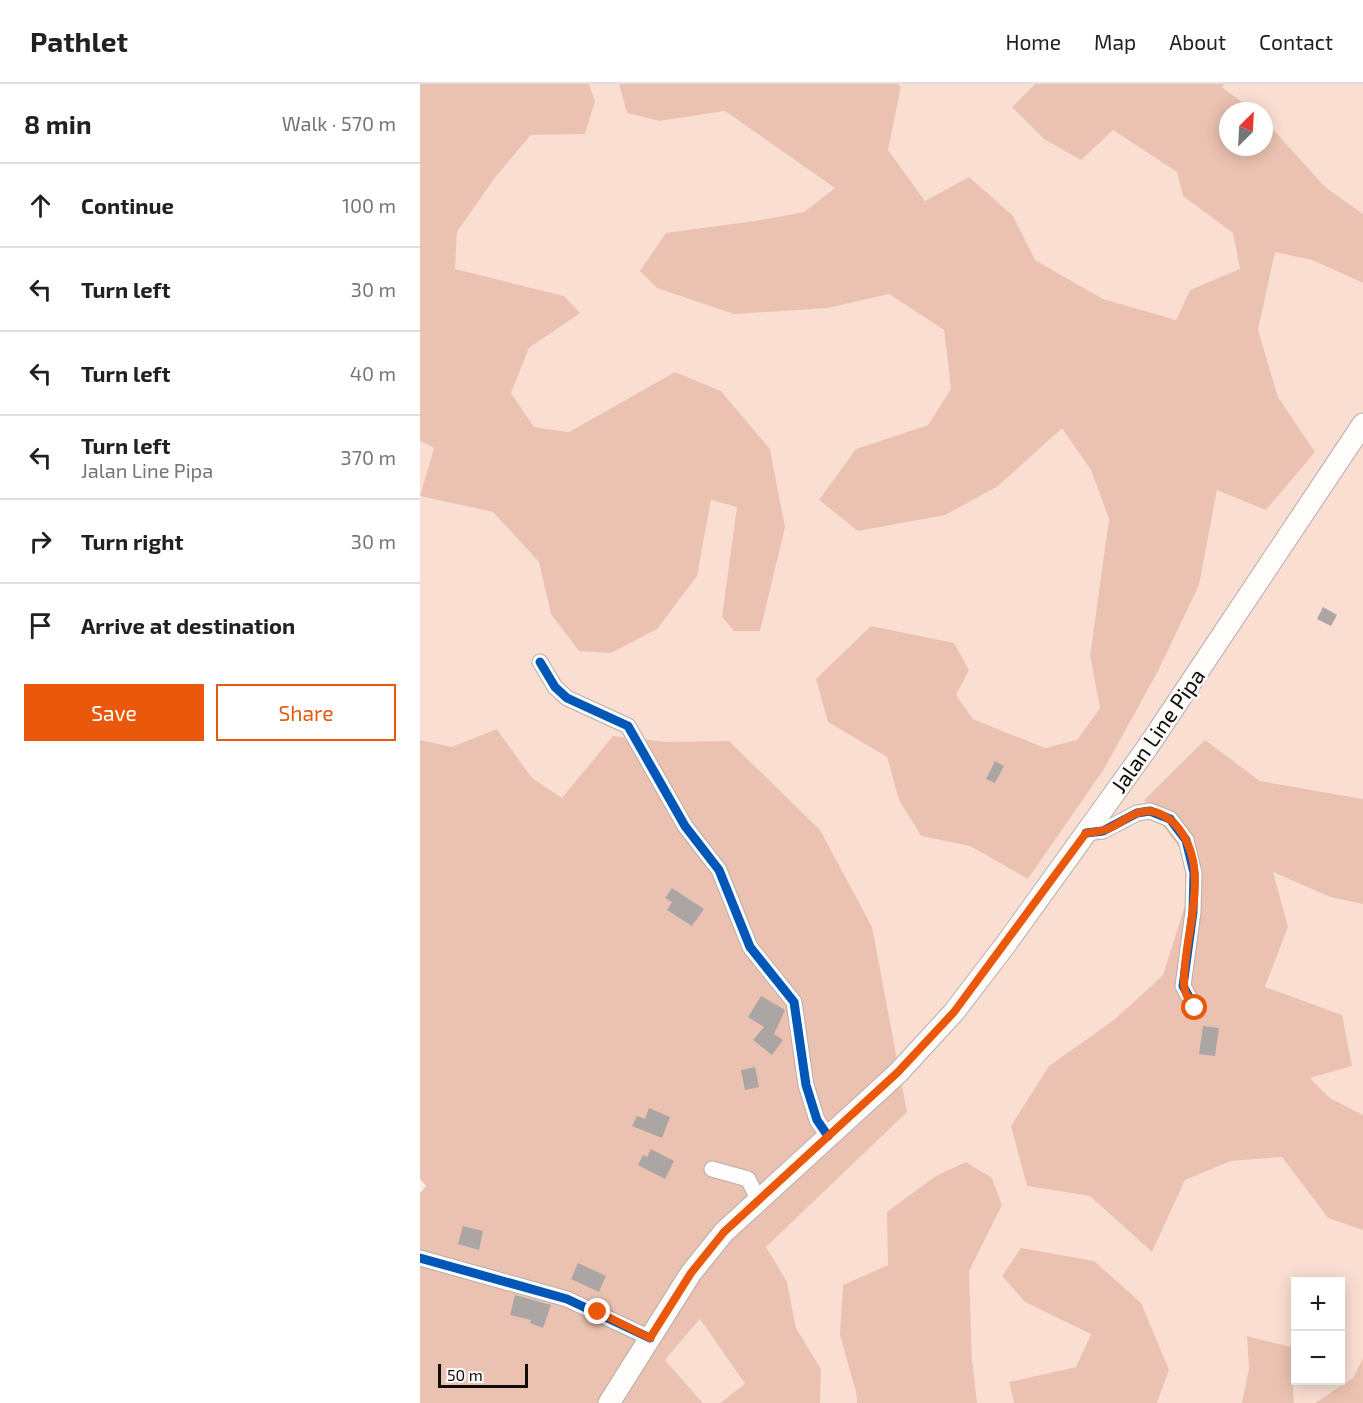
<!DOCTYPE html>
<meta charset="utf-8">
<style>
body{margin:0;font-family:"Exo 2",sans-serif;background:#f6f6f6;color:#202124}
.controls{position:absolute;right:18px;bottom:18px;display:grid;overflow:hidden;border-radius:0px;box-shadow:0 3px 15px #0003}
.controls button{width:54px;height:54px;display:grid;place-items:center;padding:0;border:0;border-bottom:2px solid #e0e0e0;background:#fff;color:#202124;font:30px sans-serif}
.compass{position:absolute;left:799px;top:18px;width:54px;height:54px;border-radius:50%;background:#fff;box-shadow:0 3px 15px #0003;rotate:24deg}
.scale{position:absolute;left:18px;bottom:15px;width:90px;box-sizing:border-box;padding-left:6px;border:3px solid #110c0a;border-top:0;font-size:16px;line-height:21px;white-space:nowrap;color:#110c0a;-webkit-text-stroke:4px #fdfdfd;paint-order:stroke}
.stop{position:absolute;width:18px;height:18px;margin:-14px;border:4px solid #ea580c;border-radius:50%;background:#fff}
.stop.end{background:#ea580c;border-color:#fff;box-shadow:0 2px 6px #0008}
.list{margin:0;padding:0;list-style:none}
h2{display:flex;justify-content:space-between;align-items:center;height:78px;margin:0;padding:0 24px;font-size:26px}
h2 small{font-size:20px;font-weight:400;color:#757577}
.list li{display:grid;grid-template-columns:39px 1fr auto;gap:18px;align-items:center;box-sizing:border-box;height:84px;padding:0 24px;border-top:2px solid #e0e0e0}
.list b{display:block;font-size:22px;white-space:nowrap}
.list p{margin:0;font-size:20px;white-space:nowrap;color:#757577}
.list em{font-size:20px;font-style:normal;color:#757577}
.actions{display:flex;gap:12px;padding:18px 24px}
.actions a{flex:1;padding:14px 0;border:2px solid #ea580c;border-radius:0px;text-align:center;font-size:21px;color:#ea580c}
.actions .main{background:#ea580c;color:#fff}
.icon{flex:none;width:33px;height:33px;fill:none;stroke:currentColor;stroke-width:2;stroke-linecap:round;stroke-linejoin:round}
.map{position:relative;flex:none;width:943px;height:1319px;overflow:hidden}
header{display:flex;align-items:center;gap:36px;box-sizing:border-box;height:84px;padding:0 30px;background:#fff;border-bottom:2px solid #e0e0e0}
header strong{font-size:28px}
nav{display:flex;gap:33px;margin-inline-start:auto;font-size:21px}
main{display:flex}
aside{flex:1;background:#fff}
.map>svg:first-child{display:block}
.green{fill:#faded2;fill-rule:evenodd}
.forest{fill:#ebc2b1}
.building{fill:#aba5a3}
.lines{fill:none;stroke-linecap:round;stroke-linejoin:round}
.street-casing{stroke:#b4afac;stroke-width:17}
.secondary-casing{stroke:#b4afac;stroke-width:23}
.street{stroke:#fefdfc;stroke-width:15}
.secondary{stroke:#fefdfc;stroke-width:21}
.cycleway-casing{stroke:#fdfdfd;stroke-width:13}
.cycleway{stroke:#0057b8;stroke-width:9}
.route{stroke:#ea580c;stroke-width:8}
.labels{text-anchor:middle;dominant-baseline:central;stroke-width:5;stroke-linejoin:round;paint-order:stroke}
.street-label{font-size:22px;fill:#110c0a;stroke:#fdfdfd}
</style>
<header>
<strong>Pathlet</strong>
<nav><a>Home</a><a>Map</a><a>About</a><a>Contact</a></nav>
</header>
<main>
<aside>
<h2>8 min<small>Walk · 570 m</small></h2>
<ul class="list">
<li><svg class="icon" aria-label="ahead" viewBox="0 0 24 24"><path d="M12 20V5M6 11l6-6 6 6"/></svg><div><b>Continue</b></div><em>100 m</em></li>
<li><svg class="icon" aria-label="left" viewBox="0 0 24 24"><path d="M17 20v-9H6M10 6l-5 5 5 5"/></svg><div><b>Turn left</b></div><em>30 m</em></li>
<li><svg class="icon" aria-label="left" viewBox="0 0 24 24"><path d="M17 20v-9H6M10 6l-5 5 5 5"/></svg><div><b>Turn left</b></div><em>40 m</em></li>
<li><svg class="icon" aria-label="left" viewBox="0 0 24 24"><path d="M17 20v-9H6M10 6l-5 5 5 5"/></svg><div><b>Turn left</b><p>Jalan Line Pipa</p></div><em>370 m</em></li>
<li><svg class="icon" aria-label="right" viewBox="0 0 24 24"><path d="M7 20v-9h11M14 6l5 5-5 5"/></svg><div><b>Turn right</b></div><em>30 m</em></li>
<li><svg class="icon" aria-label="arrive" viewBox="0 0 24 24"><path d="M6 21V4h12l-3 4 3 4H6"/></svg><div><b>Arrive at destination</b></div></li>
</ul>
<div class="actions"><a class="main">Save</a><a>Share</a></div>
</aside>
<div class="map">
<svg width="943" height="1319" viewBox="0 0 943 1319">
<rect width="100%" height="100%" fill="#f6efeb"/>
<path class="green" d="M 169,0 L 199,0 L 207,29 L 239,37 L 305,27 L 415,104 L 384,128 L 335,137 L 408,224 L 469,210 L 524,246 L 531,305 L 508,341 L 436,365 L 399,416 L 438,447 L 578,402 L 642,343 L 671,386 L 689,435 L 670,572 L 680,624 L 657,656 L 625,664 L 553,635 L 536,611 L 549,586 L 408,638 L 467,673 L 479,716 L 501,752 L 550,762 L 608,795 L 684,685 L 738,587 L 779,501 L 797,406 L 895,368 L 858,313 L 838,246 L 855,167 L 892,176 L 943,199 L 943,715 L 840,697 L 785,657 L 724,716 L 765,770 L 766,818 L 743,891 L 694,936 L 607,1102 L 670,1112 L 732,1168 L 765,1096 L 811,1077 L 862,1073 L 908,1134 L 943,1146 L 943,1274 L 934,1294 L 895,1319 L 874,1319 L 871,1263 L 827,1252 L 829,1284 L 822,1319 L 737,1319 L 749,1286 L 602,1164 L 582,1192 L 605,1218 L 671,1249 L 656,1283 L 589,1298 L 594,1319 L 557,1319 L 552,1275 L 549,1186 L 582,1121 L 468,1181 L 423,1201 L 437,1319 L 400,1319 L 401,1285 L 376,1244 L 367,1198 L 346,1163 L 486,1028 L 470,944 L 248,658 L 193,652 L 142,715 L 112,694 L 78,645 L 32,664 L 0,656 L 0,357 L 14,364 L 1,412 L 73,428 L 119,478 L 131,530 L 277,492 L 291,416 L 318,423 L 302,533 L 365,443 L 350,365 L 301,307 L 255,288 L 149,348 L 114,343 L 91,309 L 109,264 L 159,229 L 144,212 L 35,185 L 37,148 L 74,95 L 112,51 L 175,17 ZM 876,1198 L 920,1198 L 920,1296 L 876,1296 Z
M 478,0 L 615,0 L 592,23 L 693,46 L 757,88 L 763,112 L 813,149 L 820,185 L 770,206 L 756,236 L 683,215 L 615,176 L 593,132 L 505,117 L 468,66 L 481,3 Z
M 805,0 L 943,0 L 943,130 L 904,102 L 844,35 L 844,27 L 834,27 L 802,2 Z
M 852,788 L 910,813 L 943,820 L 943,1031 L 910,1014 L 890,994 L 845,904 L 868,843 Z
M 280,1235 L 325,1301 L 300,1319 L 283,1319 L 245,1276 Z"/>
<path class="forest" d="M 0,0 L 169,0 L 175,17 L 165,50 L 111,51 L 74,95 L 37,148 L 35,185 L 144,212 L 160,229 L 109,264 L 91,309 L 114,343 L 149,348 L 255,288 L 301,307 L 350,365 L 365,443 L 340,547 L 314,547 L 302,533 L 317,423 L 291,416 L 277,492 L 237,545 L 191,569 L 159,567 L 131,530 L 119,478 L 73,428 L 0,412 L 14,364 L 0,357 Z
M 199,0 L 478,0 L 481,3 L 468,66 L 505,117 L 549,93 L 593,132 L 615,176 L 683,215 L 756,236 L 770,206 L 820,185 L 813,149 L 763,112 L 757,88 L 693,46 L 661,76 L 624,55 L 592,23 L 615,0 L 805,0 L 802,3 L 834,27 L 808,27 L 808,63 L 844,63 L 844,35 L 904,102 L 943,130 L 943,199 L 892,176 L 855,168 L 838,246 L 858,313 L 895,368 L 846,426 L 797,406 L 779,501 L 738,587 L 684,685 L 608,795 L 550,762 L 501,752 L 479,716 L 467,673 L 408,638 L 396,595 L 451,542 L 534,559 L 549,586 L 536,611 L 553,635 L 625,664 L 657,656 L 680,624 L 670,572 L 689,435 L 671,386 L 642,344 L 578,402 L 525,431 L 438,447 L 399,416 L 436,365 L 508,341 L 531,305 L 524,246 L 469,210 L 408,224 L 314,230 L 237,204 L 220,187 L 246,149 L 335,137 L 384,128 L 415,104 L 305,27 L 239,37 L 207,29 Z
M 77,645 L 112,694 L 142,714 L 193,652 L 248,658 L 309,657 L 400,746 L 452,843 L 487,1028 L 346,1163 L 367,1198 L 376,1244 L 401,1285 L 400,1319 L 300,1319 L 325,1300 L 280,1235 L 245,1276 L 283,1319 L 0,1319 L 0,1109 L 6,1102 L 0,1095 L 0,656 L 32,663 Z
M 785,656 L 840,697 L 943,715 L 943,820 L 910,813 L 853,788 L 868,843 L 845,903 L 922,931 L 932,982 L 890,994 L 910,1014 L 943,1031 L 943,1146 L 908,1134 L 862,1073 L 811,1077 L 765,1096 L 732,1168 L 670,1112 L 607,1102 L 591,1042 L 629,982 L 694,936 L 743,891 L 766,818 L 765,771 L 724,716 Z
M 546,1078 L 572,1094 L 582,1121 L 549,1187 L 552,1275 L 557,1319 L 437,1319 L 436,1308 L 420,1251 L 423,1201 L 468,1181 L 467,1128 L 516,1092 Z
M 601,1164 L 674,1177 L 721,1219 L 749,1286 L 737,1319 L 594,1319 L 589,1298 L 656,1283 L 671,1250 L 605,1218 L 582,1192 Z
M 827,1252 L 871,1263 L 874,1319 L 822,1319 L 829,1284 Z
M 943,1274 L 943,1319 L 895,1319 L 933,1294 Z"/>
<path class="building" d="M 903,523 L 917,531 L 911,542 L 897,535 Z
M 575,677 L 584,682 L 575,699 L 566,695 Z
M 252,804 L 284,825 L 272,842 L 247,826 L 252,818 L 245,814 Z
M 341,912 L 365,926 L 354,950 L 363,956 L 352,971 L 333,956 L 344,943 L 328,933 Z
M 783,942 L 799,944 L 795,972 L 779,970 Z
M 335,983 L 339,1003 L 325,1006 L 321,986 Z
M 229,1024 L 250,1033 L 242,1054 L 212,1042 L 217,1032 L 225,1035 Z
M 231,1065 L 254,1077 L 245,1095 L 218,1081 L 223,1071 L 227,1073 Z
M 43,1142 L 63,1147 L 59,1166 L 38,1160 Z
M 158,1179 L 186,1192 L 179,1208 L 151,1195 Z
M 95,1211 L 131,1221 L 123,1244 L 110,1239 L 111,1236 L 90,1231 Z"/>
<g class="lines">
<defs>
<path id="street" d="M 120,578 L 135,603 L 147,614 L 208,642 L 265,742 L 299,786 L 330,863 L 374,918 L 386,1001 L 397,1036 L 408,1052
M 666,749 L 683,747 L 717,729 L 730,727 L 750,735 L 766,756 L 774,789 L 773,828 L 763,902 L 775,924
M 292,1085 L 328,1095 L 338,1115
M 0,1174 L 147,1215 L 230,1254"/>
<path id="secondary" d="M 189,1319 L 271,1189 L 304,1148 L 478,989 L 534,928 L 586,860 L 727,664 L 943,340"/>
</defs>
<use href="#street" class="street-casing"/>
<use href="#secondary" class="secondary-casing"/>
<use href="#street" class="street"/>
<use href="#secondary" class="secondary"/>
<defs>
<path id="cycleway" d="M 120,578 L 135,603 L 147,614 L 208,642 L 265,742 L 299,786 L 330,863 L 374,918 L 386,1001 L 397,1036 L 408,1052
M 666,749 L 683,747 L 717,729 L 730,727 L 750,735 L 766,756 L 774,789 L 773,828 L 763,902 L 775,924
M 0,1174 L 147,1215 L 230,1254"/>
</defs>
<use href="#cycleway" class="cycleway-casing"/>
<use href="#cycleway" class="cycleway"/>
</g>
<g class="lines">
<path class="route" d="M 178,1228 L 230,1254 L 271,1189 L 304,1148 L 478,988 L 534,928 L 666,749 C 672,748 678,748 684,746 C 700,742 712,726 730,727 C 740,728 747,733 754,739 C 795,782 763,849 764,900 C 764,909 769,917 775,924"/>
</g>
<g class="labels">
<g class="street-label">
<text transform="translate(737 646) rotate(-55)">Jalan Line Pipa</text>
</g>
</g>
</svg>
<div class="controls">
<button>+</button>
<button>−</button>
</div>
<svg class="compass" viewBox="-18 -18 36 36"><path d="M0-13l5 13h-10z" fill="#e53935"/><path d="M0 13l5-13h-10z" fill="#757577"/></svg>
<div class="scale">50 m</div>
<div class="stop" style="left:775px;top:924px"></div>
<div class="stop end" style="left:178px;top:1228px"></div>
</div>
</main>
